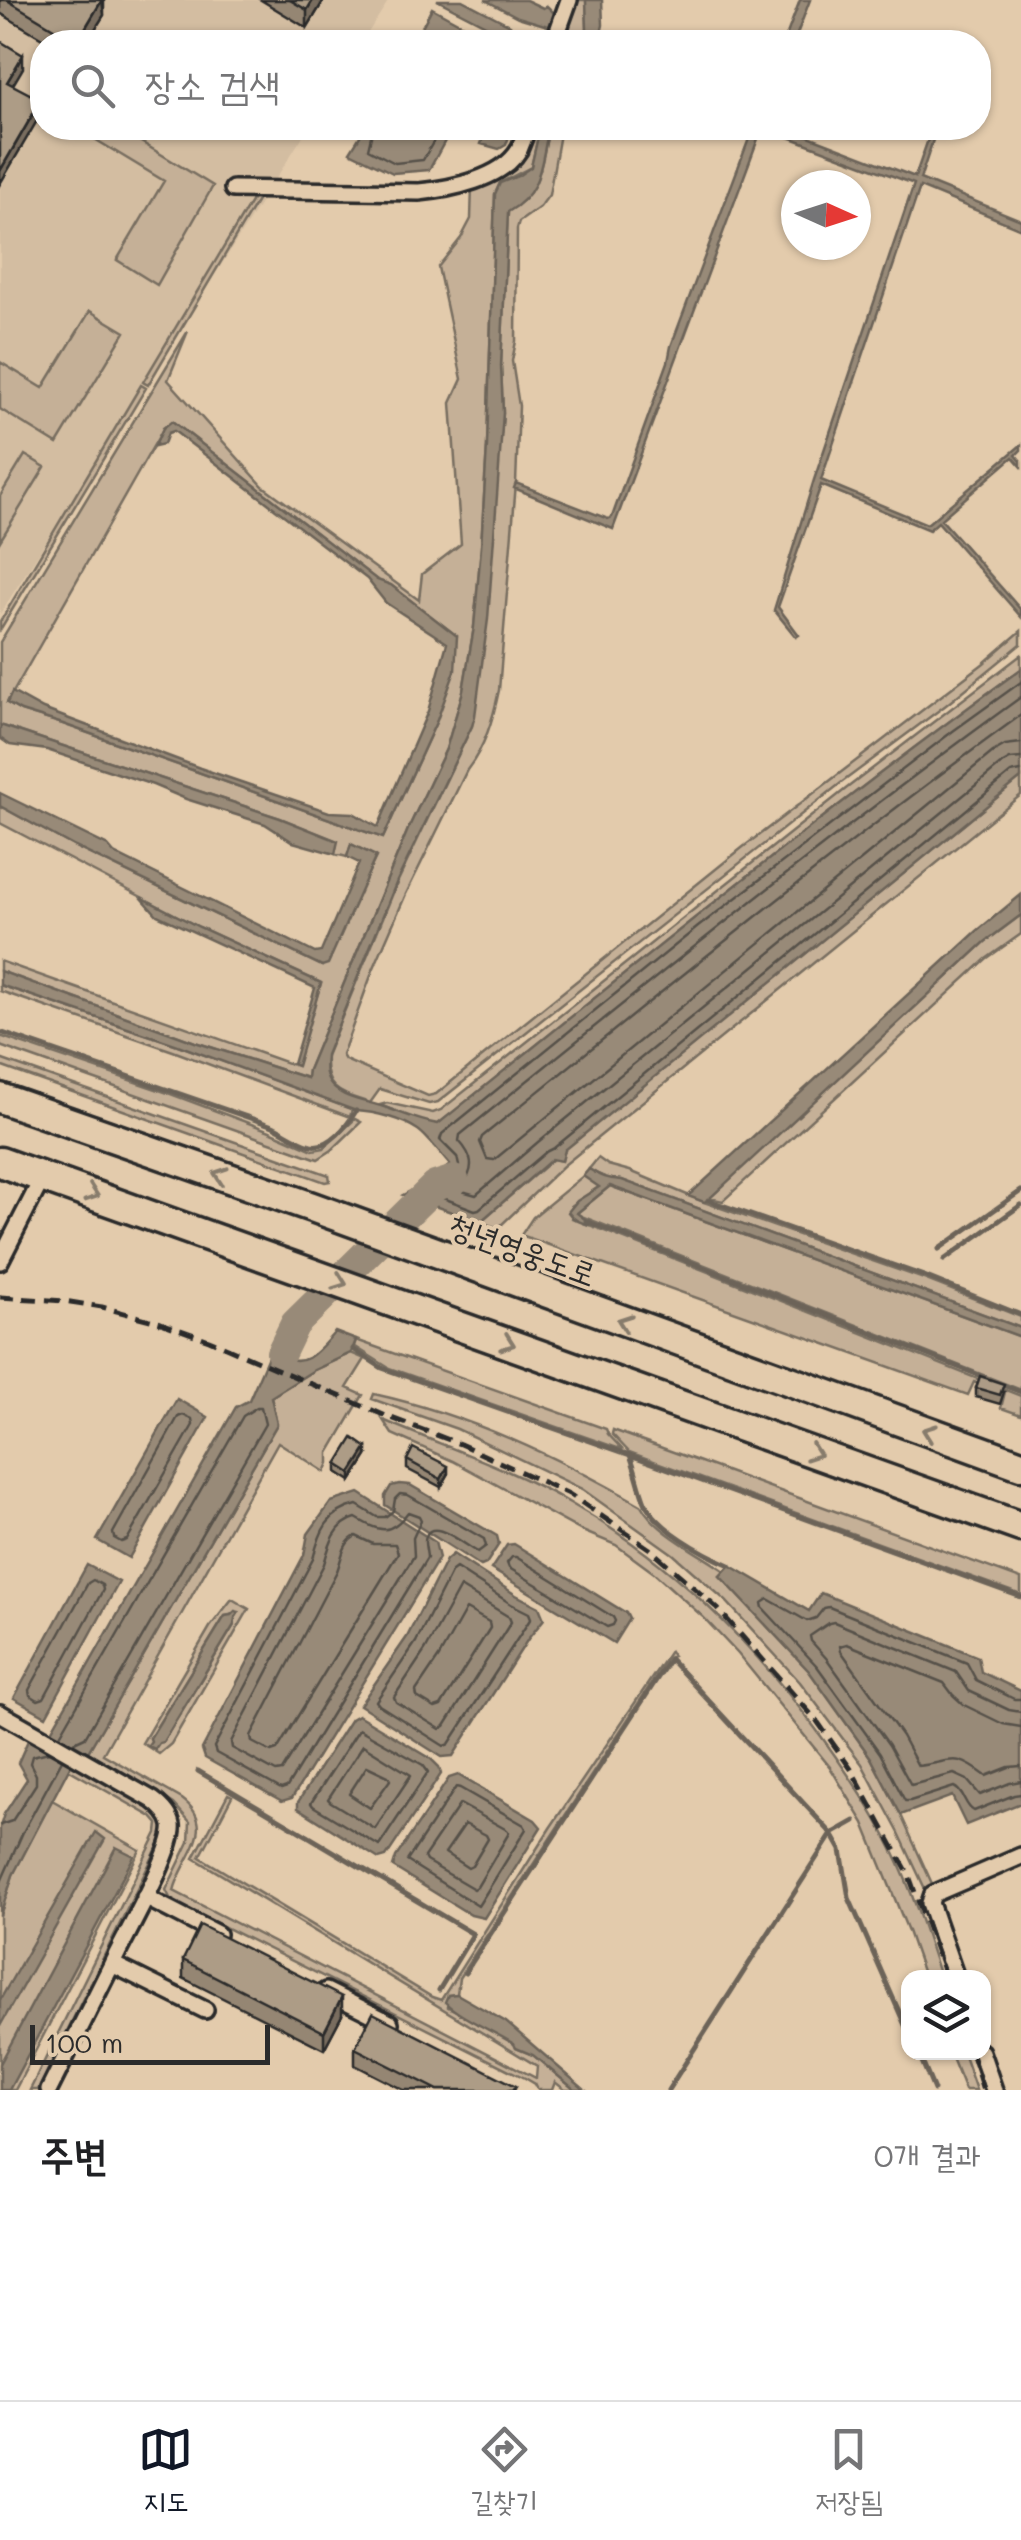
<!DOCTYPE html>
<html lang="ko">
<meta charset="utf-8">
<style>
body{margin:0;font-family:Mali,"Poor Story",sans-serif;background:#f2f2f2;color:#202124}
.controls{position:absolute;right:30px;bottom:30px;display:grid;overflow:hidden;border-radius:20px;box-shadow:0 2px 8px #0004}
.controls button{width:90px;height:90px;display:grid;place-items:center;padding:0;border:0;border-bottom:2px solid #e0e0e0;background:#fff;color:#202124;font:50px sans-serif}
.compass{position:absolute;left:781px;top:170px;width:90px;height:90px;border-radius:50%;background:#fff;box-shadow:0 2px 8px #0004;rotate:93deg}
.scale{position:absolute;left:30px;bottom:25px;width:240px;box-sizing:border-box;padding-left:10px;border:5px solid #2b2b2b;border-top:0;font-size:28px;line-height:35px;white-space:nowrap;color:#2b2b2b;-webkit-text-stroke:8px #e3cbac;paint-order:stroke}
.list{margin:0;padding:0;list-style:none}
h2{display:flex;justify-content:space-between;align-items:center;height:130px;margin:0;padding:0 40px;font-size:42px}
h2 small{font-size:32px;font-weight:400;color:#757577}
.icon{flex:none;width:55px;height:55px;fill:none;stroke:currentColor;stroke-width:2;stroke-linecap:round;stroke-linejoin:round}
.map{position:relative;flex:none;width:1021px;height:2090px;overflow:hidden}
.search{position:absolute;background:#fff;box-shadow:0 2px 8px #0004;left:30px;right:30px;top:30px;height:110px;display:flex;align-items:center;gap:25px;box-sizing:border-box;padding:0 35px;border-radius:40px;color:#757577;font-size:38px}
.sheet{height:310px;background:#fff}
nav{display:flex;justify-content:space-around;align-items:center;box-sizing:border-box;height:140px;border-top:2px solid #e0e0e0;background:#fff;font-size:28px;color:#757577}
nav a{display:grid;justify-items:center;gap:5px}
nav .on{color:#111827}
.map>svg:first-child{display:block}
.built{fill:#d3bda1}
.green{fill:#c5b097;stroke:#786e61;stroke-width:2.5;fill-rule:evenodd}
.water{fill:#988a78;stroke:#6c6459;stroke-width:2.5}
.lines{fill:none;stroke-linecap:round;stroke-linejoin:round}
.shore{stroke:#57514a;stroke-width:2.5}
.stream{stroke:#6c6459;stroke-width:5}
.river{stroke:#988a78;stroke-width:30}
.street-casing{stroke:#2b2b2b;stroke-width:22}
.highway-casing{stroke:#2b2b2b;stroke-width:35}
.street{stroke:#e3cbac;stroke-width:15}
.highway{stroke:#e3cbac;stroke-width:28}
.rail{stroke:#2b2b2b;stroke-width:5;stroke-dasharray:15 8;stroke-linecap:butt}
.wall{fill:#958673;stroke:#2b2b2b;stroke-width:2.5}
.shaded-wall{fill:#796d5e;stroke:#2b2b2b;stroke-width:2.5}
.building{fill:#ad9c86;stroke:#2b2b2b;stroke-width:2.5}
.oneway{stroke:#877b6c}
.labels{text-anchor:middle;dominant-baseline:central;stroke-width:8;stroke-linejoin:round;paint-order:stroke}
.street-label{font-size:32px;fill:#2b2b2b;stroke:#e3cbac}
</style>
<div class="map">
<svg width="1021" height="2090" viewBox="0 0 1021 2090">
<rect width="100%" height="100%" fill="#e3cbac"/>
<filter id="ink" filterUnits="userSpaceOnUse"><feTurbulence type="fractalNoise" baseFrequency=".01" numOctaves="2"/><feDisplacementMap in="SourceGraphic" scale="20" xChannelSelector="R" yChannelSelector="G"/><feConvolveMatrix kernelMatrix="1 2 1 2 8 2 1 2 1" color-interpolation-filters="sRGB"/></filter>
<g filter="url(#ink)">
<path class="built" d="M 0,0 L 389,0 L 362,42 L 42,42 L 42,128 L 308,128 L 0,614 Z"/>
<path class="green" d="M 573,0 L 586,0 L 587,28 L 583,42 L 568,42 L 570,35 L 566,19 Z
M 84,128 L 118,128 L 213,186 L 157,285 L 117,260 L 164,181 L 83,132 Z
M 531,128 L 540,128 L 531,167 L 500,183 L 495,194 L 487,446 L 481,547 L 474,627 L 463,691 L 446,749 L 409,827 L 308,1070 L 307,1078 L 195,1042 L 0,971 L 0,961 L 296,1066 L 321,983 L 199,927 L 0,823 L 0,806 L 75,847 L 322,966 L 376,857 L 351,844 L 347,857 L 335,854 L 337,841 L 280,818 L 0,725 L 0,642 L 188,331 L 168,380 L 263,486 L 419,600 L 422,574 L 461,544 L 451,403 L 462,379 L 438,267 L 461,238 L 471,219 L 472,186 L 498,175 ZM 173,422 L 377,580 L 391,585 L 457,636 L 437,720 L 383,838 L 63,724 L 21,711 L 7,703 L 163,429 Z
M 549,128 L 561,128 L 549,195 L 540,207 L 519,222 L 517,229 L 516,341 L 512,361 L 519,406 L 516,483 L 499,690 C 493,719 485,747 467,770 L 406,894 L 373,970 L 342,1055 L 345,1060 L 428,1096 L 436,1094 L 742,848 L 984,663 L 1021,631 L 1021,644 L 946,705 L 841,783 L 438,1102 L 429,1104 L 380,1089 L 370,1103 C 341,1093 324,1091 326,1056 L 398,881 L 472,726 L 503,413 L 501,366 L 508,211 C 542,194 541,162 549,128 Z
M 261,194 L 148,385 L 143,382 L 255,195 Z
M 90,311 L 125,332 L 57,444 L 0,409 L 0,362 L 43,388 Z
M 141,385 L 146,388 L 0,630 L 0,622 Z
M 25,455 L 45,467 L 0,541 L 0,496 Z
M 1021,655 L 1021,669 C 821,813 630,970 437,1125 L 419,1121 L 380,1105 L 387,1103 L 433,1113 L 441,1110 L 847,788 Z
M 1021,778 L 1021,795 L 563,1166 L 498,1228 L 480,1222 L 553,1159 L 562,1161 L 564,1150 Z
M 1021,915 L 1021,934 L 986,959 L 723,1201 L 709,1198 L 985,942 Z
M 0,985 L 175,1044 L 352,1109 L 350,1117 L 173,1051 L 0,991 Z
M 0,1036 L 168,1093 L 270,1131 L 313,1150 L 324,1148 L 355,1119 L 361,1122 L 332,1150 L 318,1159 L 0,1046 Z
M 0,1059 L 329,1175 L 330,1181 L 325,1182 L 0,1066 Z
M 598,1158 L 608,1165 L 630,1171 L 704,1202 L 924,1279 L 1021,1317 L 1021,1328 L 622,1180 C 609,1180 600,1176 589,1169 Z
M 583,1176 L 600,1186 L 571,1206 L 572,1218 L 1021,1396 L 1021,1415 L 1001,1408 L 1005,1392 L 974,1382 L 968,1395 L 521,1235 L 533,1217 Z
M 610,1186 L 1021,1337 L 1021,1390 L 576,1214 Z
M 356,1340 L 606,1429 L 608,1434 L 623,1450 L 389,1368 L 354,1346 Z
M 351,1353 L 365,1359 L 347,1388 L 363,1395 L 329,1453 L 329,1463 L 325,1472 L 278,1442 L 103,1754 L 182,1799 C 221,1828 181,1859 174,1891 L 536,2078 L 537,2066 L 194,1858 L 228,1794 L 232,1796 L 200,1857 L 432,1997 L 441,2000 L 550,1828 L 670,1651 L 673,1656 L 668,1658 L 459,1978 L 457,1994 L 448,1995 L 448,2007 L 473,2019 L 477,2024 L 491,2029 L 515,2044 L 516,2048 L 533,2055 L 575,2090 L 565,2090 L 555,2082 L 552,2090 L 538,2090 L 535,2084 L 525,2078 L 171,1900 L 166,1890 L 189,1842 L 190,1822 L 174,1804 L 88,1752 L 277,1424 L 271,1397 L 314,1370 Z
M 374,1394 C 469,1415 557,1457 641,1505 C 654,1531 701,1554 725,1571 L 720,1576 L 809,1671 L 871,1758 L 901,1815 L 934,1888 L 926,1891 L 899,1833 L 862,1764 L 800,1682 L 726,1601 L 673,1554 L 582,1489 L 457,1429 L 372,1399 Z
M 383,1420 C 445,1447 511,1468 570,1503 C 669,1560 747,1637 815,1728 C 844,1767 871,1806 892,1849 C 912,1890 926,1934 940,1977 L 924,1977 L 908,1931 L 864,1823 L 830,1767 L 738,1654 L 703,1617 L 654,1573 L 616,1545 L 580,1530 L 453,1461 L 392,1434 Z
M 613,1430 L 1021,1579 L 1021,1595 L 629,1452 L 612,1434 Z
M 232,1599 L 249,1609 L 171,1744 L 159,1754 L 142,1743 L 210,1627 ZM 238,1613 L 235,1618 L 234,1625 L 163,1742 L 151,1742 L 150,1738 L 225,1616 Z
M 72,1762 L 146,1804 L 162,1820 L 165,1832 L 38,2090 L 30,2090 L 157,1833 L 158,1824 L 152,1817 L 68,1769 Z
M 52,1800 L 140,1850 L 15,2090 L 0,2090 L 0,1915 L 13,1875 Z
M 950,2053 L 963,2053 L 976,2090 L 965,2090 Z"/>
<path class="water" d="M 437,0 L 462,0 L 510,25 L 505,35 Z
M 485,0 L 526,0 L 543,8 L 547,6 L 555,14 L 566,19 L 570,27 L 568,42 L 559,42 L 561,30 L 518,17 Z
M 586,0 L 602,0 L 603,25 L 599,42 L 583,42 L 587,28 Z
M 800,0 L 810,0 L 794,42 L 784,42 Z
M 432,8 L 494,42 L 414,42 Z
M 365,128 L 452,128 L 429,170 L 393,173 L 350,152 Z
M 487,128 L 512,128 L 506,145 L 499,149 L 481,144 Z
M 540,128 L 549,128 C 540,164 543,192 508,212 L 501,366 L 503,413 L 488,619 L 475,716 L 472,726 L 397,881 L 326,1055 C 325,1067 324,1077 332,1086 C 346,1100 367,1101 384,1107 C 402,1113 419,1121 438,1124 C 630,970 821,813 1021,669 L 1021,778 L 565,1150 L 562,1161 L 552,1159 L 480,1222 L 403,1195 L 429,1181 L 450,1165 C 441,1155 428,1137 418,1130 C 402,1119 375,1112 356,1111 L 175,1044 L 0,985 L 0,971 L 195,1042 L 307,1078 L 308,1070 L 409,827 L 446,749 L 463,691 L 474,627 L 481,547 L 487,446 L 495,194 L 500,183 L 518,176 L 531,167 Z
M 753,128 L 762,128 L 613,529 L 514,488 L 516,483 L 608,519 L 612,517 L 668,362 L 671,346 Z
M 765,128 L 788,128 L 915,177 L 932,128 L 937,128 L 920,179 L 1021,220 L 1021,229 L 920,187 L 821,480 L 927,524 L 1021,445 L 1021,450 L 1016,455 L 1021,461 L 1021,466 L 1013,457 L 941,519 L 1021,610 L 1021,617 L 938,522 L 929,530 L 821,485 L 778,607 L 799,635 L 796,637 L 774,610 L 814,480 L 914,184 Z
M 172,421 L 377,580 L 391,585 L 457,636 L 455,671 L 437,720 L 383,838 L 63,724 L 21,711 L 7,703 L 12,692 L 43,709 L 200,768 L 329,812 L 353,813 L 378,827 L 428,711 L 447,643 L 386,603 L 367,579 L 174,431 L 168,433 L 164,444 L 155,446 L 163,428 Z
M 0,725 L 280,818 L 338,841 L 335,854 L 293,842 L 265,824 L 186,799 L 153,785 L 47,750 L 10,745 L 0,738 Z
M 0,793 L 108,846 L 114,853 L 315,953 L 321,952 L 359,863 L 347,857 L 351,844 L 376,856 L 328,964 L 322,966 L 75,847 L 0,806 Z
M 1021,895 L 1021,915 L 985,942 L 708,1200 L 704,1202 L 688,1196 L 977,931 Z
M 141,897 L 199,927 L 321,983 L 297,1066 L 293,1064 L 315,988 L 157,915 Z
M 589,1169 C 600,1176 609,1180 622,1180 L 1021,1328 L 1021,1337 L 610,1186 L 577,1213 L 590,1223 L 589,1225 C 580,1222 573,1220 568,1212 L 577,1201 L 599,1187 L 583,1176 Z
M 291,1316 L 311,1324 L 283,1357 C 306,1370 320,1348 335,1332 L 356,1340 L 351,1353 L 314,1370 L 271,1397 L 277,1424 L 88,1752 L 79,1749 L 13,1875 L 0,1915 L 0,1827 L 4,1814 L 27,1779 L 18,1763 L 29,1738 L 43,1745 L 236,1407 L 249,1400 L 272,1347 Z
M 177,1399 L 208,1417 L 129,1558 L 97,1540 Z
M 399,1484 L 410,1485 L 497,1536 L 499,1544 L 486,1564 L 481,1566 L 385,1505 L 385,1496 L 391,1486 Z
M 359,1493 L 435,1542 L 439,1558 L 292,1798 L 282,1801 L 205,1758 L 202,1749 L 304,1555 L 308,1534 L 331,1502 Z
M 514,1544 L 626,1613 L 629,1619 L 614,1643 L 491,1569 L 507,1545 Z
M 453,1554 L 516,1595 L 539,1607 L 544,1619 L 528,1639 L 453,1756 L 442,1757 L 360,1705 L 407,1637 L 446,1560 Z
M 87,1565 L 119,1582 L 46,1716 L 14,1698 Z
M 730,1565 L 809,1611 L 821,1593 L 978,1657 L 981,1672 L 1021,1691 L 1021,1803 L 966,1825 L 952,1796 L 901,1815 L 871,1758 L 809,1671 L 720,1576 Z
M 235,1611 L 239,1612 L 235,1618 L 234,1625 L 163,1742 L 159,1743 L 155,1749 L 148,1746 L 151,1742 L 150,1738 L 225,1616 L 231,1615 Z
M 358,1715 L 430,1758 L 439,1767 L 441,1774 L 386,1857 L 379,1859 L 298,1808 L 298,1802 L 351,1719 Z
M 458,1775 L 535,1820 L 541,1827 L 484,1918 L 471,1915 L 393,1867 L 396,1857 L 449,1778 Z
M 96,1832 L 105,1839 L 0,2026 L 0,2000 Z
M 116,1847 L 134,1856 L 9,2090 L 0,2090 L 0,2064 Z
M 457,1994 L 506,2022 L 585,2090 L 575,2090 L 533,2055 L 516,2048 L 514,2044 C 494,2031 460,2018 445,2002 L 448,1995 Z"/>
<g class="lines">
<path class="shore" d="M 373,128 L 368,149 L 395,163 L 423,160 L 441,128
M 1021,682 L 953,731 L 698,927 L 442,1134 L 440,1140 L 457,1157 L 459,1166 L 456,1174 L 435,1189 L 435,1195 L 475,1210 L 479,1209 L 546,1152 L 554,1148 L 1011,773 L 1021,771
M 1021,697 C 829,836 645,986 460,1135 L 459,1141 C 473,1156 476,1170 461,1186 L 462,1191 L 476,1195 L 538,1142 L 1003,763 L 1010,759 L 1021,758
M 1021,715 C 836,849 659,994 482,1137 L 480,1142 L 487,1159 L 494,1160 L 993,752 L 1005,745 L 1021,743
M 183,1415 L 192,1419 L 193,1425 L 127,1540 L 121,1542 L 114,1538 L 113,1533 L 178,1417 Z
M 400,1494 L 408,1495 L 484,1539 L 486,1546 L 478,1552 C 468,1548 427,1511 425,1542 C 425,1547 427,1553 427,1558 L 287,1787 L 281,1789 L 216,1753 L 214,1747 L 313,1559 C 320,1531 327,1512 357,1505 L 377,1517 L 385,1517 L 393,1511 L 395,1499 Z
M 408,1512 L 419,1516 L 421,1520 L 413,1538 L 414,1556 L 282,1771 L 276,1772 L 232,1748 L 231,1742 L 324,1564 C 329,1546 335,1523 356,1518 C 380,1532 390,1536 408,1512 Z
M 356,1536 L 373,1544 L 395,1544 L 398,1553 L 277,1750 L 271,1752 L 252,1742 L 251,1736 L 337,1571 C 342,1558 343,1542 356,1536 Z
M 512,1557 L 516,1557 L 613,1617 L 615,1621 L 613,1625 L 607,1627 L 509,1568 L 507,1563 Z
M 456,1568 L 511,1604 L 529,1613 L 531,1618 L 449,1744 L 444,1746 L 379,1705 L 376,1701 L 416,1642 L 452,1571 Z
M 93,1580 L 102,1585 L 103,1590 L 44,1698 L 38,1700 L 30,1695 L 29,1690 L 88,1583 Z
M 460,1587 L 509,1617 L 511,1622 L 445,1726 L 440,1729 L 396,1702 L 394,1697 L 426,1649 Z
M 466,1609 L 489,1622 L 490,1628 L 441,1706 L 435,1708 L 417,1697 L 416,1691 L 439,1657 Z
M 1021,1699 L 1014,1699 L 976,1680 L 967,1663 L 829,1607 L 824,1608 L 816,1618 L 807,1621 L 768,1599 L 762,1603 L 763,1608 L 817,1666 L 880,1753 L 905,1801 L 910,1801 L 954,1787 C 965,1792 964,1806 974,1811 L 1014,1795 L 1021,1794
M 1021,1712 L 1009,1710 L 969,1691 L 956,1672 L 834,1622 L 829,1623 L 810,1636 L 811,1641 L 827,1659 L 889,1745 L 911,1785 L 954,1774 L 967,1780 L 980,1795 L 1010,1783 L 1021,1781
M 1021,1727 L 1003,1724 L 964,1705 L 953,1695 L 944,1683 L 847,1644 L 840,1646 L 841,1651 L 902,1736 L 918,1766 C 954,1762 953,1751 986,1776 L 1009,1767 L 1021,1766
M 359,1729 L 423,1765 L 428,1772 L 379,1846 L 313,1806 L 311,1803 Z
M 60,1735 L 243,1416 L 257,1407 L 261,1407 L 265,1424 L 85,1737 L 72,1743
M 363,1745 L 411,1775 L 375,1829 L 331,1802 L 328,1799 Z
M 367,1766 L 388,1776 L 390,1780 L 370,1808 L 349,1794 Z
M 456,1787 L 460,1788 L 524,1825 L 526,1829 L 478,1906 L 407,1861 Z
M 460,1804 L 507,1830 L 509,1833 L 477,1887 L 474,1889 L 426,1861 L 424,1857 Z
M 465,1824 L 486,1835 L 488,1839 L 472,1866 L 468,1868 L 445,1853 Z
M 0,1825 L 12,1821 L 36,1784 L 36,1775 L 30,1763 L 32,1756 L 49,1752
M 0,1884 L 23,1832 L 62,1760"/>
<path class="stream" d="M 0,1032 L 273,1126 C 285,1132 299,1142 311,1145 C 330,1149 348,1124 356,1111
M 708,1200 L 924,1276 L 1021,1315
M 586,1221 L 986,1378
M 939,1249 L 1021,1191
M 944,1260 L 1021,1205
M 353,1349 L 382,1368 L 630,1455 L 1021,1597
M 1000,1384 L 1021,1392
M 630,1455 C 636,1470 639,1487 645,1502 C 656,1528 704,1554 730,1565
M 198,1771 L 473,1934 L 439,1990
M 465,1973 L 670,1659 L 832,1834 L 841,1850 L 849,1898 L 908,2032
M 918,2052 L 934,2090
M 668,2090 L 832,1834 L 855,1821"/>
<path class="river" d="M 281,1353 L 295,1324 L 435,1186 L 454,1180"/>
<defs>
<path id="street" d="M 554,42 L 569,0
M 233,189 L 419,192 C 450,189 502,179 519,150 C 522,143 525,135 527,128
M 0,1261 L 43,1177
M 0,1713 L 153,1800 C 161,1806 170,1814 172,1825 C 176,1848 124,1938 112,1964 L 205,2010
M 145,1897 L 217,1934
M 956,1978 L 930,1903 L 933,1894 L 1021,1856
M 326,1991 L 390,2023
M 981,2052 L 994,2090
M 49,2090 L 112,1964"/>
<path id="highway" d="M 0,1098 L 312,1207 L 1021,1465
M 0,1162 L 1021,1527"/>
</defs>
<use href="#street" class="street-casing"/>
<use href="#highway" class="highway-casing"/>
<use href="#street" class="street"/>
<use href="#highway" class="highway"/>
<path class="rail" d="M 0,1297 L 64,1301 L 102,1307 L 161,1323 L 209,1340 L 386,1416 L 460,1444 L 569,1494 L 650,1549 L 718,1609 L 817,1721 L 851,1769 L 908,1873 L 946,1978
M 971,2052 L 983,2090"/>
</g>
<path class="wall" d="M 0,0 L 104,0 L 104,15 L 87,42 L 49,42 L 0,13 Z
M 261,0 L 324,0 L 307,28 Z
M 976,1388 L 1004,1392 L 1000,1404 L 976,1397 Z
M 367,1456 L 351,1481 L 337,1472 L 337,1464 Z
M 407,1460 L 448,1475 L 441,1487 L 407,1469 Z
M 183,1960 L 342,2015 L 324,2049 L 183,1978 Z
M 355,2048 L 516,2090 L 404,2090 L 355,2065 Z"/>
<path class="shaded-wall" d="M 102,0 L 104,15 L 87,42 L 77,42 Z
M 313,0 L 324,0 L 307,28 L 307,10 Z
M 23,55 L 23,68 L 7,95 L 7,82 Z
M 41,100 L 41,114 L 0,184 L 0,171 Z
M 367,1448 L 367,1456 L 351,1481 L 351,1473 Z
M 448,1466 L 448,1475 L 441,1487 L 441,1479 Z
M 342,1997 L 342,2015 L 324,2049 L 324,2032 Z"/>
<path class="building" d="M 7,0 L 102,0 L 77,42 Z
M 290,0 L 313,0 L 307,10 Z
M 0,41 L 23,55 L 7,82 L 41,100 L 0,171 Z
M 980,1376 L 1004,1384 L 1000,1395 L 976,1388 Z
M 353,1438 L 367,1448 L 351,1473 L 337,1464 Z
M 413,1448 L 448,1466 L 441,1479 L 407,1460 Z
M 200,1925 L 342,1997 L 324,2032 L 183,1960 Z
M 373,2013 L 516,2086 L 513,2090 L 438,2090 L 355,2048 Z"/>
<defs><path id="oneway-chevron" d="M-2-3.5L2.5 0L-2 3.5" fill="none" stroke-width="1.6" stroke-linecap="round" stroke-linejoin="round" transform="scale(2.5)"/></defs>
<g class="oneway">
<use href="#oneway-chevron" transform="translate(220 1175) rotate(-161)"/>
<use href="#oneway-chevron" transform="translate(92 1194) rotate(19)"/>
<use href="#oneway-chevron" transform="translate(340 1282) rotate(20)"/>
<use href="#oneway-chevron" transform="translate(624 1322) rotate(-160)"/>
<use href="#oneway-chevron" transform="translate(508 1343) rotate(20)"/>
<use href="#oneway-chevron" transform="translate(929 1432) rotate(-160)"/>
<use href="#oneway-chevron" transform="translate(814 1453) rotate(20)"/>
</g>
</g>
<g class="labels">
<g class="street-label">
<text transform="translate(523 1248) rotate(20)">청년영웅도로</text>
</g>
</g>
</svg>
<div class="controls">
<button><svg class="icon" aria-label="layers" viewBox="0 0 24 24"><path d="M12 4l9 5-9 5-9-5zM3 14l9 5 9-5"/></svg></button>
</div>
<svg class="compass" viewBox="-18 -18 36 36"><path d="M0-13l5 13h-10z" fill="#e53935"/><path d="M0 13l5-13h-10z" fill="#757577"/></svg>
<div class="scale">100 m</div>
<div class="search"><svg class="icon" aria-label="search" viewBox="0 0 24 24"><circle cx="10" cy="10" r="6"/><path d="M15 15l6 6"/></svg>장소 검색</div>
</div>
<section class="sheet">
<h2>주변<small>0개 결과</small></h2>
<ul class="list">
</ul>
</section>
<nav>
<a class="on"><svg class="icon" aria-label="map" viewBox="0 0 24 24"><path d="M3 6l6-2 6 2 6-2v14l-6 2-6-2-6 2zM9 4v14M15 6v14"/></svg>지도</a>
<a><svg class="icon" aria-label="directions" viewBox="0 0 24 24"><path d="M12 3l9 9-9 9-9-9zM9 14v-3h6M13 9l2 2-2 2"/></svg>길찾기</a>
<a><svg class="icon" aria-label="saved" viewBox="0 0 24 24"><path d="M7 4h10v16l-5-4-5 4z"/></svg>저장됨</a>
</nav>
